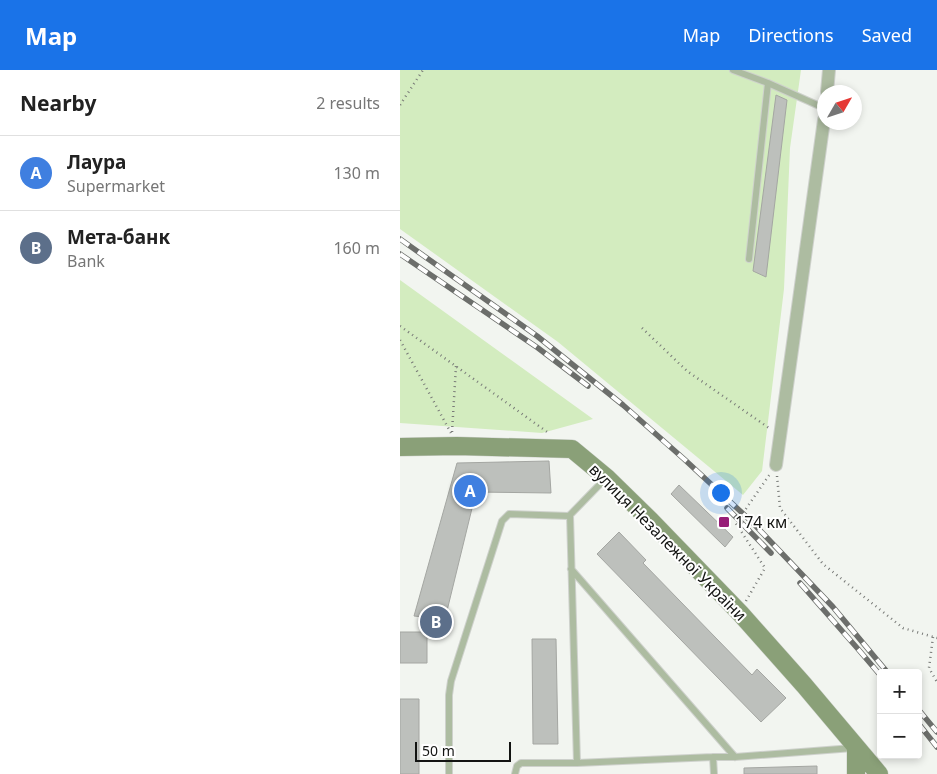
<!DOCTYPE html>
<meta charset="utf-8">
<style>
body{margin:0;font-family:"Noto Sans",sans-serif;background:#f2f2f2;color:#222}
.controls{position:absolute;right:15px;bottom:15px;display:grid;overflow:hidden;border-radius:5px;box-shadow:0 2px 8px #0003}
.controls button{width:45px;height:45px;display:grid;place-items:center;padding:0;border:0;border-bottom:1px solid #e0e0e0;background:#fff;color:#222;font:25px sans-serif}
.compass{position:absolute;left:417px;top:15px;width:45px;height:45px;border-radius:50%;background:#fff;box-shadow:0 2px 8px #0003;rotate:51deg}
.scale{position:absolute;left:15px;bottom:12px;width:96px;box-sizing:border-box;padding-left:5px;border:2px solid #131412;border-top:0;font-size:14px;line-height:18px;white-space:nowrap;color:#131412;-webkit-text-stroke:4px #fff;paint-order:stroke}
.you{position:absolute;left:320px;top:422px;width:18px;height:18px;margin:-12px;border:4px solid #fff;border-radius:50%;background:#1a73e8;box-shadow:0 0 0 8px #1a73e833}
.badge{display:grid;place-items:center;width:32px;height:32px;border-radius:50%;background:#1a73e8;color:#fff;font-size:16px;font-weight:700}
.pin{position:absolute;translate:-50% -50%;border:2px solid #fff;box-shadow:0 1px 5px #0006}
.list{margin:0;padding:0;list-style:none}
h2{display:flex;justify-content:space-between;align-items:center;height:65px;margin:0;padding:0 20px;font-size:21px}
h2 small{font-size:16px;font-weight:400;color:#767676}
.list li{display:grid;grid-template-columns:32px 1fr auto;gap:15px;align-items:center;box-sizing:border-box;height:75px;padding:0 20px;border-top:1px solid #e0e0e0}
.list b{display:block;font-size:19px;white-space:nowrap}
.list p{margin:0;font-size:16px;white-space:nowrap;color:#767676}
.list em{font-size:16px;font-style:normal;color:#767676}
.map{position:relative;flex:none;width:537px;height:704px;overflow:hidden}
header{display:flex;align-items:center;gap:30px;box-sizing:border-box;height:70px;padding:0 25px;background:#1a73e8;color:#fff}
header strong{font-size:24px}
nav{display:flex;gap:28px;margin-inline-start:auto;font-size:18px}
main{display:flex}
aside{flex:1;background:#fff}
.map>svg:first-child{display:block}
.green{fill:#d3ecbf}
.building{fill:#bdc0bc;stroke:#a4a6a2}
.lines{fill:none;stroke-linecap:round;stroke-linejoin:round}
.lane-casing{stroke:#ced1cc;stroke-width:8}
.street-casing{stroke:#ced1cc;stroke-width:14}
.secondary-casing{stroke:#ced1cc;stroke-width:19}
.path{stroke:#787a77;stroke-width:2.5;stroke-dasharray:1 4;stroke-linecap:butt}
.lane{stroke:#adbca1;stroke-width:6}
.street{stroke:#adbca1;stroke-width:12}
.secondary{stroke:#8aa078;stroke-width:18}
.rail-casing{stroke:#6c6e6b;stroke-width:5.5}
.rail{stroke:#fff;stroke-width:4;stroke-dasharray:11;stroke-linecap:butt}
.poi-dot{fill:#971d77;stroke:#fff;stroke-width:2}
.labels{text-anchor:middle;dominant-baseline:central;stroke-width:4;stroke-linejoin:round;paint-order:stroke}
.poi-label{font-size:16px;fill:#131412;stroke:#fff;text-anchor:start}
.street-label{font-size:16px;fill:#131412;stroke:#fff}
</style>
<header>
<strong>Map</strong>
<nav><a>Map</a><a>Directions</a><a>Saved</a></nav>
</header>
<main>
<aside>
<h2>Nearby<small>2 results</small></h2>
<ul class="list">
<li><span class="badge" style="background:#3f7fe0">A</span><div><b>Лаура</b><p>Supermarket</p></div><em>130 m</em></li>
<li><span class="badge" style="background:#5c6f8a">B</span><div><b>Мета-банк</b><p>Bank</p></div><em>160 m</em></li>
</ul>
</aside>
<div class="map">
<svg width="537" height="704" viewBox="0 0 537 704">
<rect width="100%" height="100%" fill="#f2f5f0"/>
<path class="green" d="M 0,0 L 401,0 L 390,78 L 384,219 L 362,401 L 343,425 L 158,272 L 0,159 Z
M 0,210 L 193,349 L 142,363 L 0,353 Z"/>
<path class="building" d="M 376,25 L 387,30 L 366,207 L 353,201 Z
M 149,391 L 151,423 L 76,422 L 45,549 L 14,546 L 57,393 Z
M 279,415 L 333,467 L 325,477 L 271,424 Z
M 219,462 L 246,490 L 243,493 L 352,605 L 357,599 L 386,628 L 361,652 L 197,484 Z
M 0,562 L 27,562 L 27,593 L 0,593 Z
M 132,569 L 156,569 L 158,674 L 133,674 Z
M 0,629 L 19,629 L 19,704 L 0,704 Z
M 417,696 L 417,704 L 344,704 L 344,698 Z"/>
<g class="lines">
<defs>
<path id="lane" d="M 333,0 L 368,13 L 424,38
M 349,189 L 368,13
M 170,445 L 177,693
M 171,499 L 335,687
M 313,687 L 314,704
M 49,704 L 49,625 L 51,611 L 102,451 L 109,444 L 169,446 L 206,408
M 115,704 L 117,696 L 121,693 L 177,693 L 313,687 L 335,687 L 453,678"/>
<path id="street" d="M 427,22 L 429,0
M 376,395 L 424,50"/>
<path id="secondary" d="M 0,377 L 57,376 L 172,379 L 207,408 L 251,451 L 340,543 L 404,615 L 479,704
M 456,704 L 456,677"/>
</defs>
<use href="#lane" class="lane-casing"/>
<use href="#street" class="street-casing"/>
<use href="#secondary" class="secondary-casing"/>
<path class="path" d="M 0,35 L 23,0
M 0,256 L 150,364
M 242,258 L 287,301 L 369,358
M 0,270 L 51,363
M 52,362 L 56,296
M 377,406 L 380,438 L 423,494 L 503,558 L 537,568
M 346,531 L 365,498 L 335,452 L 343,443 L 370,404
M 533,567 L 529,598 L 537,612"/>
<use href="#lane" class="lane"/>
<use href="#street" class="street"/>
<use href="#secondary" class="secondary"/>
<defs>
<path id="rail" d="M 0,169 L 137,266 L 223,335 L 284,389 L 352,452 L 433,537 L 488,603
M 0,184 L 138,278 L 188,316
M 327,438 L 371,483
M 400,513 L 458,579 L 481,606
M 518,639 L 537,662
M 518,653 L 537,677"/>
</defs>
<use href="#rail" class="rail-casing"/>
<use href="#rail" class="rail"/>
</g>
<rect class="poi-dot" x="318" y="446" width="12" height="12" rx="2.5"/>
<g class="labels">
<g class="poi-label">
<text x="335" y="452">174 км</text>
</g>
<g class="street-label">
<text transform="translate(268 472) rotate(45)">вулиця Незалежної України</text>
</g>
</g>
</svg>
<div class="controls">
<button>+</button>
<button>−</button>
</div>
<svg class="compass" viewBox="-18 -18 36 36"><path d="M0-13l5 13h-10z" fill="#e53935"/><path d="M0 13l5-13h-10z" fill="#767676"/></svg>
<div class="scale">50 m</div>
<div class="you"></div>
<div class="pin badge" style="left:70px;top:421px;background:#3f7fe0">A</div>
<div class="pin badge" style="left:36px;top:552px;background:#5c6f8a">B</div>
</div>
</main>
